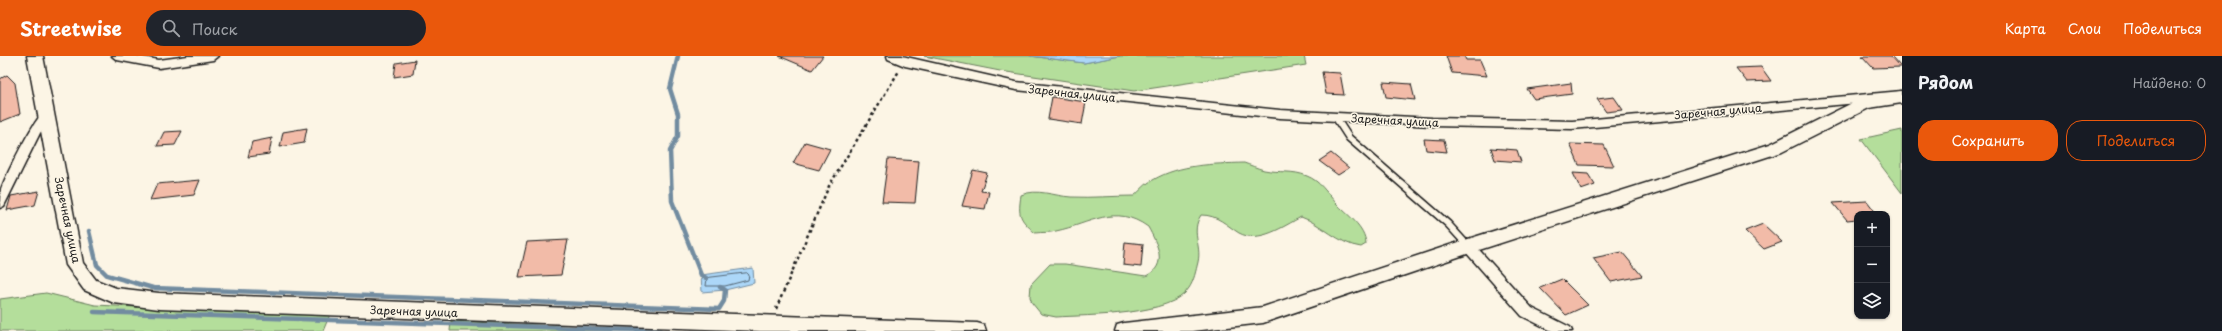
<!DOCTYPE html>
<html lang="ru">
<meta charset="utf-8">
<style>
body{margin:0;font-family:"Playpen Sans",sans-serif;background:#20242c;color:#f1f3f6}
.controls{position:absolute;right:12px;bottom:12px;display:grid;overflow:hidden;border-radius:8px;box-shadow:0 1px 3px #0004}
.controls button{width:36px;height:36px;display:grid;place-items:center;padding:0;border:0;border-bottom:1px solid #363941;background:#171b24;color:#f1f3f6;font:20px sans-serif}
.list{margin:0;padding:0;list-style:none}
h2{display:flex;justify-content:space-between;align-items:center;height:52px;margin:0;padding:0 16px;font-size:17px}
h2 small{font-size:13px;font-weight:400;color:#9ea1a6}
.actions{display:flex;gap:8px;padding:12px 16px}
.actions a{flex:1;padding:9px 0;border:1px solid #ea580c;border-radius:16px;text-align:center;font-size:14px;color:#ea580c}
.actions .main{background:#ea580c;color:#fff}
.icon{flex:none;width:22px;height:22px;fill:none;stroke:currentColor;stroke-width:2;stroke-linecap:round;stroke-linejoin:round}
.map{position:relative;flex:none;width:1902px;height:275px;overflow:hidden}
header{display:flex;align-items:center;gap:24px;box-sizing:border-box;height:56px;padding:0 20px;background:#ea580c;color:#fff}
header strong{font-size:19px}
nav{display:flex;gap:22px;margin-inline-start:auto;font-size:14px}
.search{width:280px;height:36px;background:#20242c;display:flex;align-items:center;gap:10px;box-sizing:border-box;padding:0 14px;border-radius:22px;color:#9ea1a6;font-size:15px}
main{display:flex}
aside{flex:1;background:#171b24}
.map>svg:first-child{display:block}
.green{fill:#b4de9b;stroke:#687d5c}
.water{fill:#acd7f8;stroke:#728ca0}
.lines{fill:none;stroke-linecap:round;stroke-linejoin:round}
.shore{stroke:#566774;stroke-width:1}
.stream{stroke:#728ca0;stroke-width:4.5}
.building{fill:#f2bba8;stroke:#1c1c1c}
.lane-casing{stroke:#1c1c1c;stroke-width:9}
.street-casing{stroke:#1c1c1c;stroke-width:3}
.secondary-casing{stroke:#1c1c1c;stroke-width:3}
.path{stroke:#1c1c1c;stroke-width:2.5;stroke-dasharray:3 3;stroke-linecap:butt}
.lane{stroke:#fcf5e5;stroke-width:6}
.street{fill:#fcf5e5;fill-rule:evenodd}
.secondary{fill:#fcf5e5;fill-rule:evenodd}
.labels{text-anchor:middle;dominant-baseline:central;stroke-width:3;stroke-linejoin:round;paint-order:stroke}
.street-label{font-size:11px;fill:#1c1c1c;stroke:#fcf5e5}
</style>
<header>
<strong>Streetwise</strong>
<div class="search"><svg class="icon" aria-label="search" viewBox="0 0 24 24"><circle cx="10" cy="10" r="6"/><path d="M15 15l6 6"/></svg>Поиск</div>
<nav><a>Карта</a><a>Слои</a><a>Поделиться</a></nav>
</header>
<main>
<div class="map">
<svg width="1902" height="275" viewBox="0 0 1902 275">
<rect width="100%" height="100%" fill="#fcf5e5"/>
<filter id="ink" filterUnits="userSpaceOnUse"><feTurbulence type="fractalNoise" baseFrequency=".025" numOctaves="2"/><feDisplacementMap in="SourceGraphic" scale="8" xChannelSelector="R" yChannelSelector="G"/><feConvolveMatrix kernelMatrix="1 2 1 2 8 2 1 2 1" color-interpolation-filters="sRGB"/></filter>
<g filter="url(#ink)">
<path class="green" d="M 924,0 L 1030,0 L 1084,7 L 1120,0 L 1304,0 L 1306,9 L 1134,35 L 1000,15 Z
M 1902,74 L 1902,137 L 1861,83 Z
M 1244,107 C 1250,109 1257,112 1264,114 C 1279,117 1293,114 1307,120 C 1320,125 1326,136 1336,147 C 1347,159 1365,170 1366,188 L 1361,191 C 1338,188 1322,168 1301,161 C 1284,170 1259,188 1239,177 C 1226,169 1218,159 1201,159 C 1190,176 1202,189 1198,206 C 1196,214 1194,225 1189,232 C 1173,260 1087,259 1056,261 L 1041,258 L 1032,247 L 1030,241 L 1031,228 L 1050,208 L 1065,208 L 1146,220 C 1169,209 1157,188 1148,171 C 1115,147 1090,168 1056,175 C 1050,177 1042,176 1035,177 C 1019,162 1018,160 1021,139 C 1037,132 1054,140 1071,141 C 1092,142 1113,140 1134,140 C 1140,135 1146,127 1153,124 C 1180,108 1213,108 1244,107 Z
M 46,237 L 95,249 L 242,256 L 331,256 L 323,275 L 0,275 L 0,243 Z
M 451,265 L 661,275 L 450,275 Z"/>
<path class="water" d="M 1030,0 L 1120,0 L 1084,7 Z
M 753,212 L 754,227 L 725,234 L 702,236 L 701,219 Z"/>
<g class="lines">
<path class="shore" d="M 747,217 L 749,219 L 748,224 L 725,230 L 706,230 L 707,222 Z"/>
<path class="stream" d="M 678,0 L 670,33 L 678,58 L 678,80 L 670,95 L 672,145 L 701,219 L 706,222
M 89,175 L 97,209 L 107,219 L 153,232 L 719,253 L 724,245 L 725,234 L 720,231
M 94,256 L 660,275"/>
</g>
<path class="building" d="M 779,0 L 823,0 L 812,14 Z
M 1446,0 L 1464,0 L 1466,4 L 1480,4 L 1487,20 L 1452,17 Z
M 1862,0 L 1891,0 L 1901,11 L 1873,12 Z
M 415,4 L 413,18 L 394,21 L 396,7 Z
M 1761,11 L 1771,25 L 1747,26 L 1736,12 Z
M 1322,16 L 1340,17 L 1344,39 L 1326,38 Z
M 7,19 L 15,27 L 20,58 L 0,66 L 0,23 Z
M 1383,26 L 1411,28 L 1415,44 L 1386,41 Z
M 1571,27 L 1572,38 L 1534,43 L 1527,33 Z
M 1052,41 L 1086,46 L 1082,68 L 1048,63 Z
M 1614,41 L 1623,54 L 1606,56 L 1597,43 Z
M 307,72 L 304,87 L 280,91 L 283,76 Z
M 182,75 L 175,89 L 157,90 L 164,76 Z
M 272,82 L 269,98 L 248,101 L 252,86 Z
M 1424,83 L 1444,84 L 1447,96 L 1426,94 Z
M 805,86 L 830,93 L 819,114 L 793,107 Z
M 1570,88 L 1604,89 L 1614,110 L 1579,109 Z
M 1491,92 L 1517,94 L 1521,106 L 1495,104 Z
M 1331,97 L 1349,112 L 1338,119 L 1319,105 Z
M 888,103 L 919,105 L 915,147 L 882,146 Z
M 973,114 L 987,117 L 981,135 L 989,136 L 985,153 L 962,150 Z
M 1573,117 L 1588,118 L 1595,129 L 1581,134 Z
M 200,124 L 194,139 L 150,144 L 157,128 Z
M 39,135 L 35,149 L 7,154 L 11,140 Z
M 1867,145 L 1877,158 L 1857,158 L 1857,163 L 1847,164 L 1833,147 Z
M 1763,168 L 1782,186 L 1764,193 L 1745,175 Z
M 568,184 L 561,219 L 519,221 L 527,186 Z
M 1125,186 L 1143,188 L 1141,211 L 1123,209 Z
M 1622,196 L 1642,220 L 1611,226 L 1593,202 Z
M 1562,223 L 1588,249 L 1566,259 L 1540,232 Z"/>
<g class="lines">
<defs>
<path id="lane" d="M 1336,62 L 1349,82 L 1448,168 L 1468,190"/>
<path id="street" d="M 112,0 L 137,0 L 159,4 L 188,0 L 218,0 L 213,4 L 159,12 L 117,4 Z
M 887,0 L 902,0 L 1016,26 L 1280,54 L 1432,62 L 1572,65 L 1902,35 L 1902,43 L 1572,73 L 1432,70 L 1280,62 L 1016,34 L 905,10 L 888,3 Z
M 47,54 L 53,58 L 40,77 L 4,150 L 0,152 C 0,146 0,139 1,133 C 6,120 36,57 47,54 Z
M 1468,185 L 1472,186 L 1532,252 L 1570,271 L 1572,275 L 1552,275 L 1522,260 L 1464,194 L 1462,190 L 1464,186 Z"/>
<path id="secondary" d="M 27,0 L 43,0 L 83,207 L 96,224 L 116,232 L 159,237 L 977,267 L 984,269 L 986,275 L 760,275 L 159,253 L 114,247 L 84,234 L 66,209 Z
M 1902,35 L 1902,47 L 1869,52 L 1782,96 L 1470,197 L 1263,267 L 1193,275 L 1115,275 L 1117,269 L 1124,267 L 1263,251 L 1468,183 L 1770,88 L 1860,43 Z"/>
</defs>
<use href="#lane" class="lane-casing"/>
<use href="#street" class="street-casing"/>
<use href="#secondary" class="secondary-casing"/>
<path class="path" d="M 776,253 L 829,130 L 899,15"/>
<use href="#lane" class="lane"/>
<use href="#street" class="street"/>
<use href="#secondary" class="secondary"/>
</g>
</g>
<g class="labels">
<g class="street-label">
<text transform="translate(1072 37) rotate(6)">Заречная улица</text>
<text transform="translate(1718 55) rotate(-5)">Заречная улица</text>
<text transform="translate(1395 64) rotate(3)">Заречная улица</text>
<text transform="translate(68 164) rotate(78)">Заречная улица</text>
<text transform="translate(414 255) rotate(2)">Заречная улица</text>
</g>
</g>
</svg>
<div class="controls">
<button>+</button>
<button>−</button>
<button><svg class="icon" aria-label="layers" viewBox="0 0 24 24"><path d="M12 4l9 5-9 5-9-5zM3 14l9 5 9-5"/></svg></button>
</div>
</div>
<aside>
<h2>Рядом<small>Найдено: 0</small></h2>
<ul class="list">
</ul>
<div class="actions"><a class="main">Сохранить</a><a>Поделиться</a></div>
</aside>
</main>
